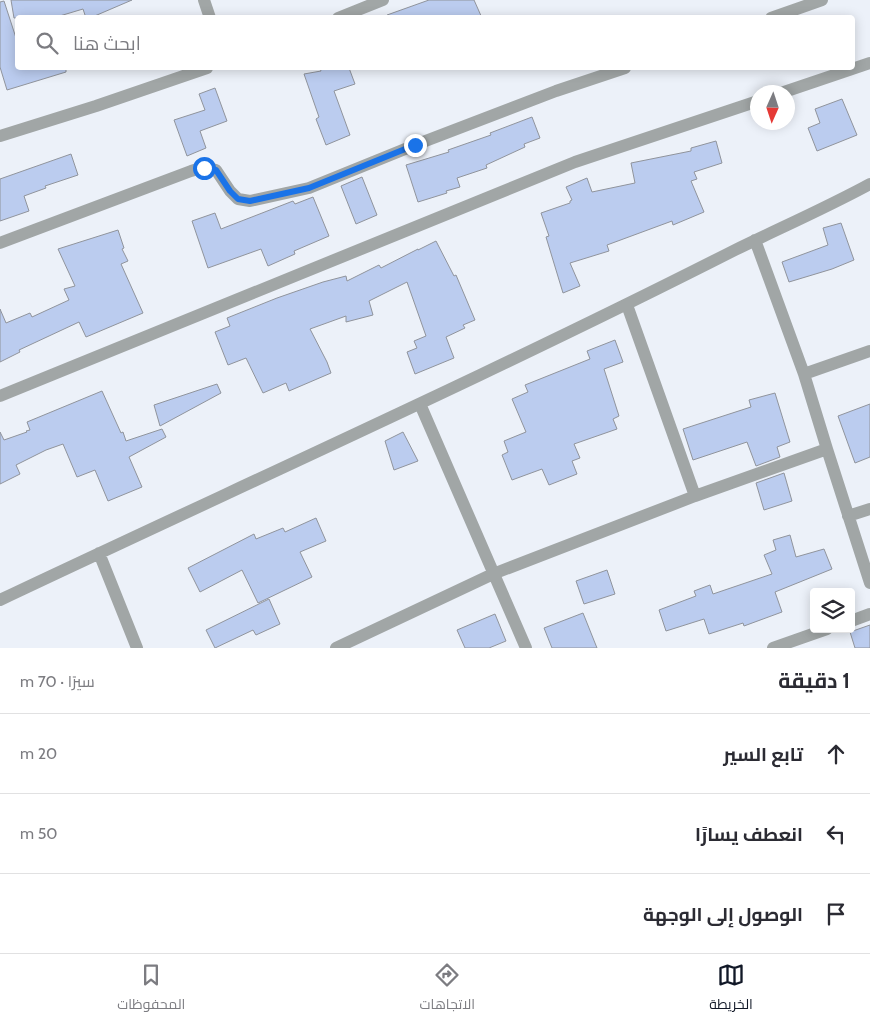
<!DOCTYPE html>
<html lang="ar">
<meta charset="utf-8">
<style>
body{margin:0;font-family:Cabin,Cairo,sans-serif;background:#f7f7f7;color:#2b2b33;direction:rtl}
.controls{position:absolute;right:15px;bottom:15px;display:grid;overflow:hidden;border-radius:5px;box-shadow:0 2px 12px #0003}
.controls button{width:45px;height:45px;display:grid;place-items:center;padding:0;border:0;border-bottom:1px solid #e1e1e2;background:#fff;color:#2b2b33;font:25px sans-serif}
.compass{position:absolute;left:750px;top:85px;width:45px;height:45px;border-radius:50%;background:#fff;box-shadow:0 2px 12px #0003;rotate:183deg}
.stop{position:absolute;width:15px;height:15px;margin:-11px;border:4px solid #1a73e8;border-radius:50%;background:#fff}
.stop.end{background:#1a73e8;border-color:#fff;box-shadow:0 1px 5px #0008}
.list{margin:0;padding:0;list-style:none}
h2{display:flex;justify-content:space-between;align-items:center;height:65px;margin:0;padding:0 20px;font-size:21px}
h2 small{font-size:16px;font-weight:400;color:#7c7c81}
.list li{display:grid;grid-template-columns:32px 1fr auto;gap:15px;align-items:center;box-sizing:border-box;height:80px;padding:0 20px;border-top:1px solid #e1e1e2}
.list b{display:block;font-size:19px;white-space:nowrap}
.list em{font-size:16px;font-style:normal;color:#7c7c81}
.icon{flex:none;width:28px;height:28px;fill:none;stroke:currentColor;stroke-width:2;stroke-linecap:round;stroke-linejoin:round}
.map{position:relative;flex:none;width:870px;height:648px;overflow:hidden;direction:ltr}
.search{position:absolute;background:#fff;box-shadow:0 2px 12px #0003;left:15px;right:15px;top:15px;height:55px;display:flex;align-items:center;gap:12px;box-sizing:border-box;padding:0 18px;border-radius:5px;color:#7c7c81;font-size:19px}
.sheet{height:305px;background:#fff}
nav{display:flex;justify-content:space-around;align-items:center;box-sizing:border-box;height:70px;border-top:1px solid #e1e1e2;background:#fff;font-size:14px;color:#7c7c81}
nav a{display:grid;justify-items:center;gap:2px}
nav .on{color:#111827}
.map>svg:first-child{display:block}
.building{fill:#bbccef;stroke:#90949c}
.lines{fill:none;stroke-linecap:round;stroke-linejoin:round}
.minor{stroke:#a1a6a6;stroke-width:12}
.route{stroke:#1a73e8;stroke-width:6}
</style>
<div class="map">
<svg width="870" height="648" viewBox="0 0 870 648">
<rect width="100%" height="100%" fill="#ecf1f9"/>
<path class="building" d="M 11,0 L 132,0 L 90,18 L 86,18 L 83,9 L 53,18 L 14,18 Z
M 429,0 L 474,0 L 482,18 L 388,18 L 387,15 Z
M 4,1 L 18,44 L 18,68 L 66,68 L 66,72 L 7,90 L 0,67 L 0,2 Z
M 320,68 L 349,68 L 355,84 L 334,91 L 350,135 L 326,145 L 316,119 L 319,117 L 304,74 L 321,71 Z
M 215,88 L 227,121 L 200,131 L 206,148 L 187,156 L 174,120 L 205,110 L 199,94 Z
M 842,99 L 857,135 L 817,151 L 808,128 L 820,123 L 815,109 Z
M 532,117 L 540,138 L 524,144 L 525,147 L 486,165 L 487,168 L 457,178 L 460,187 L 446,191 L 447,193 L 418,202 L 406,165 L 449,152 L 448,150 L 491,135 L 490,133 Z
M 716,141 L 722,163 L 694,172 L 697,179 L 691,181 L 704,212 L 673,225 L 672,221 L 607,245 L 609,251 L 570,263 L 580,286 L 563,293 L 546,237 L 549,236 L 541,213 L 570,203 L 570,201 L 572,200 L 566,187 L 587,178 L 592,192 L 635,183 L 631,163 L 691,151 L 691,148 Z
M 71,154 L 78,175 L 45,186 L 46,188 L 24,196 L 29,211 L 0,221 L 0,179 Z
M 362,177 L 377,215 L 356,224 L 341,186 Z
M 313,197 L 329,236 L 294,251 L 295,254 L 268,266 L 261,249 L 208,268 L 192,221 L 215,213 L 221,229 L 293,201 L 295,204 Z
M 841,223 L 854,260 L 832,269 L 789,282 L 782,262 L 828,245 L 823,228 Z
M 118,230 L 124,248 L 122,249 L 128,261 L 121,264 L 143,313 L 86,337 L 79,322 L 19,350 L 20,352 L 0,362 L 0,309 L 6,323 L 30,313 L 32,317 L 69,300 L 64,289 L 75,286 L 58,249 Z
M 436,241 L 454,276 L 456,275 L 475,320 L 463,325 L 465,328 L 446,337 L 454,358 L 415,374 L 407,352 L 417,348 L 414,341 L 426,336 L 407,282 L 369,301 L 373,315 L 346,322 L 346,316 L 310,329 L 327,362 L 331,373 L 289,391 L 286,383 L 263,393 L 246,358 L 228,365 L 215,332 L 230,326 L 227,318 L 277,298 L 323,282 L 346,276 L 347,281 L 379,265 L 381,268 L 418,249 L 418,250 Z
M 615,340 L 623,362 L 604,369 L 619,416 L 613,419 L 617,429 L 574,444 L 580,458 L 572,461 L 577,474 L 549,485 L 542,469 L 512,480 L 502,455 L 508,452 L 504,441 L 526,432 L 512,399 L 528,392 L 525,385 L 590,359 L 587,351 Z
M 217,384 L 221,393 L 160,426 L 154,405 Z
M 102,391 L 121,433 L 123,432 L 126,441 L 162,429 L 166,437 L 129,457 L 142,487 L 108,501 L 95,470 L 77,477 L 63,444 L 46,450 L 16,465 L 20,474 L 0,484 L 0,432 L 4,440 L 27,432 L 26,431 L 30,430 L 27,422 Z
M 775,393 L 790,442 L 777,447 L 780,457 L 756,466 L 747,442 L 693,460 L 683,429 L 751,407 L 749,400 Z
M 870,404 L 870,457 L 855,463 L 838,416 Z
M 403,432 L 418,461 L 394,470 L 385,441 Z
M 784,473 L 792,501 L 764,510 L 756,483 Z
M 316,518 L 326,541 L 300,552 L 312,577 L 258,603 L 242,570 L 200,592 L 188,568 L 254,534 L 256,539 L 283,528 L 285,532 Z
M 790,535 L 796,557 L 824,549 L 832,569 L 775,592 L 782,612 L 744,626 L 743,623 L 709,634 L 704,619 L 666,631 L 659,610 L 696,596 L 694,591 L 710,585 L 713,594 L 772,574 L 764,555 L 776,550 L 773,540 Z
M 607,570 L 615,594 L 584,604 L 576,581 Z
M 269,599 L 280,624 L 256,635 L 253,630 L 215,648 L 206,630 Z
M 583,613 L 597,648 L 552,648 L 544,628 Z
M 495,614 L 506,641 L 489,648 L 465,648 L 457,630 Z
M 870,625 L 870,648 L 855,648 L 850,632 Z"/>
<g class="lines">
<path class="minor" d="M 204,0 L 210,18
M 338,18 L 383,0
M 771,18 L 822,0
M 784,92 L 870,63
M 0,136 L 96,106 L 207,68
M 755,240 L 804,374 L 827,449 L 870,583
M 0,243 L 191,171 L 204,167 L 216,170 L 230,191 L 238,199 L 250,201 L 309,188 L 415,145 L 556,91 L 625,68
M 627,305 L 695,496
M 804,374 L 870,351
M 0,396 L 575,162 L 758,101
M 420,404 L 526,648
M 848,516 L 870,509
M 99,553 L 137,648
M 0,600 C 245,484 493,373 735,250 C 780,228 826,208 870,184
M 851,621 L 870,614
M 336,648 L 493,574 L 695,496 L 827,449
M 773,648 L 827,629"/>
</g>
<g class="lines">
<path class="route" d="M 204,168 L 216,170 L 230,191 L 238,199 L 250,201 L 309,188 L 415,145"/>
</g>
</svg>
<div class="controls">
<button><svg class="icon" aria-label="layers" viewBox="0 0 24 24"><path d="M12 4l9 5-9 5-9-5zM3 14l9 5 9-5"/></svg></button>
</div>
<svg class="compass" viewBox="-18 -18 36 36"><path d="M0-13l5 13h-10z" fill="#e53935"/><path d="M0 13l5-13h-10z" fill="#7c7c81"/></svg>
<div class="stop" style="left:204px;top:168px"></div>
<div class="stop end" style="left:415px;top:145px"></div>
<div class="search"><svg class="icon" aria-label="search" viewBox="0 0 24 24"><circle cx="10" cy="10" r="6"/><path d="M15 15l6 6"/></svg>ابحث هنا</div>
</div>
<section class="sheet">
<h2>1 دقيقة<small>سيرًا · 70 m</small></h2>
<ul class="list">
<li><svg class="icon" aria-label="ahead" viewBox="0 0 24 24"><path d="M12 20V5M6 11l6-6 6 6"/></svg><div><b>تابع السير</b></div><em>20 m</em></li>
<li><svg class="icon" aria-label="left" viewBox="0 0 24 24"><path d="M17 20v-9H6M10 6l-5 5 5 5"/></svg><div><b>انعطف يسارًا</b></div><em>50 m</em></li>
<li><svg class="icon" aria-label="arrive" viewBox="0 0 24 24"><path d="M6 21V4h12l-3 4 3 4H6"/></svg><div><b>الوصول إلى الوجهة</b></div></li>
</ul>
</section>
<nav>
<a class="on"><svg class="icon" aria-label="map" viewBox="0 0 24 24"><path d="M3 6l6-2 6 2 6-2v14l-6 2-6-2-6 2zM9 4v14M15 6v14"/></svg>الخريطة</a>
<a><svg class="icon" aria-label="directions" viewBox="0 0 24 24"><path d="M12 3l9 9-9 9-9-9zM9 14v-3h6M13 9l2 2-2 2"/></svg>الاتجاهات</a>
<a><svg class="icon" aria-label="saved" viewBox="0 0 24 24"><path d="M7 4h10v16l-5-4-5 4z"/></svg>المحفوظات</a>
</nav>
